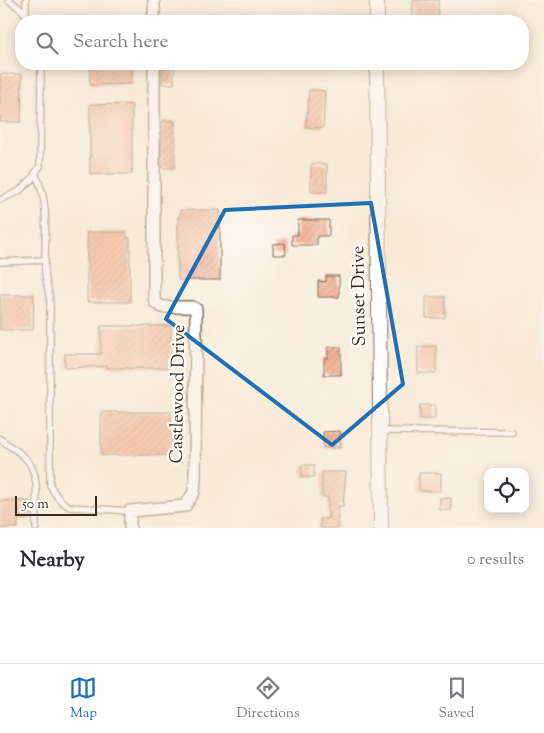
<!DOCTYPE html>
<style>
body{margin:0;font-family:"Sorts Mill Goudy",serif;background:#f2f2f3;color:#2b2b33}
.controls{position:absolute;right:15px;bottom:15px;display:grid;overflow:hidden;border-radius:10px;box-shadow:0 2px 12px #0003}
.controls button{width:45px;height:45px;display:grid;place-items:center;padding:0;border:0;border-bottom:1px solid #e1e1e2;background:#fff;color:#2b2b33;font:25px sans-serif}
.scale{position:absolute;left:15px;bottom:12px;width:82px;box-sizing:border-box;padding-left:5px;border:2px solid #3b2a1e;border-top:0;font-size:14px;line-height:18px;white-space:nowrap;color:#3b2a1e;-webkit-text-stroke:4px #fdfcf7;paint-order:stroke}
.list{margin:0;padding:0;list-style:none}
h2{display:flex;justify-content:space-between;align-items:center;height:65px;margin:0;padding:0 20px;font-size:21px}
h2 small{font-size:16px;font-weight:400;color:#7c7c81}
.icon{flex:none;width:28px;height:28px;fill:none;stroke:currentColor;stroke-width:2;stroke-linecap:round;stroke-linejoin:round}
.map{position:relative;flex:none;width:544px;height:528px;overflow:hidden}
.search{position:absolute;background:#fff;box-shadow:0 2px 12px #0003;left:15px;right:15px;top:15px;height:55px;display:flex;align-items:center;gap:12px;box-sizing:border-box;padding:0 18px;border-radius:20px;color:#7c7c81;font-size:19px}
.sheet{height:135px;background:#fff}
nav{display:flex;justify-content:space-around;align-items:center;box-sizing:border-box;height:70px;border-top:1px solid #e1e1e2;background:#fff;font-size:14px;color:#7c7c81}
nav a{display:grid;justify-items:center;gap:2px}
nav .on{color:#1f6fb2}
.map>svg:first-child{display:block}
.building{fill:url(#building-hatch)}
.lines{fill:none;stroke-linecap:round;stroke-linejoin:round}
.service-casing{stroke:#7d6d5f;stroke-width:8}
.minor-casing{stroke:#7d6d5f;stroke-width:14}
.tertiary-casing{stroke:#7d6d5f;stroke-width:16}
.service{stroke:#fff;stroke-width:5.5}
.minor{stroke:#fff;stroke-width:11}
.tertiary{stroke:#fff;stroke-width:14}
.marked{fill:none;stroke:#1f6fb2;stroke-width:4;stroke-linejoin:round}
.labels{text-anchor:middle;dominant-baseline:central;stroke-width:4.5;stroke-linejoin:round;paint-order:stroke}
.street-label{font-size:18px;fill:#3b2a1e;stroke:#fdfcf7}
</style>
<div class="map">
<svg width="544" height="528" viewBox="0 0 544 528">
<defs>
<pattern id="building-hatch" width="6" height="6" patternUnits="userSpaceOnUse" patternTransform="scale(1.25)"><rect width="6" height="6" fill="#f1a07e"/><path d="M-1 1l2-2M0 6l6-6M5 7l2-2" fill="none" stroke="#c48367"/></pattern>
</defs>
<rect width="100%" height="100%" fill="#fdfcf7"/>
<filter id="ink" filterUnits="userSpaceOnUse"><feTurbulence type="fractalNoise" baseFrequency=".02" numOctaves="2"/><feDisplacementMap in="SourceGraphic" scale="10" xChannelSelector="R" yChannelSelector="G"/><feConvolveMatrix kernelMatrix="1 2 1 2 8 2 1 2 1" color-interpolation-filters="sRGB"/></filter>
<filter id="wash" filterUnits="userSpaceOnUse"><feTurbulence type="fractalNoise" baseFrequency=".0096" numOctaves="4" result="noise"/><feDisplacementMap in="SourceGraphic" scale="20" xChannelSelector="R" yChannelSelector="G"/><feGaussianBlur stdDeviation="1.12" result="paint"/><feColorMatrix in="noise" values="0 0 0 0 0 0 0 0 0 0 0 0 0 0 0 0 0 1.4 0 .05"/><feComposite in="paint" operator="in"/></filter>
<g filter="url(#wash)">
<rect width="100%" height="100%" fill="#f7ead7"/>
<g id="blocks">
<path class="building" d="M 413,0 L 438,0 L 438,18 L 431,19 L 431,21 L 413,21 Z
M 90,64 L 132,64 L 132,84 L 90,85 Z
M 162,64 L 174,64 L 174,84 L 162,84 Z
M 0,74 L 22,74 L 21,122 L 0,122 Z
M 309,90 L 325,91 L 323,128 L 306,127 Z
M 90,104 L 132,105 L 132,174 L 90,174 Z
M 162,121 L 175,121 L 175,168 L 162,168 Z
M 311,164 L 327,164 L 327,192 L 311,192 Z
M 180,210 L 220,210 L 220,280 L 178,280 L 178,217 L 180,217 Z
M 298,220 L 329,220 L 329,236 L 317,236 L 317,245 L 292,245 L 292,235 L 298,235 Z
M 87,232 L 127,232 L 127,238 L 130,238 L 130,302 L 87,302 Z
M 285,243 L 286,255 L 273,255 L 273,244 Z
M 326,276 L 339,276 L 339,297 L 318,297 L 318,281 L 326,282 Z
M 0,295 L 34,295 L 33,330 L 0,330 Z
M 426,297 L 445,297 L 445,318 L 426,318 Z
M 101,326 L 171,326 L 171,368 L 107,368 L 107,366 L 65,368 L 65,354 L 101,354 Z
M 436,346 L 436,373 L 418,373 L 418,347 Z
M 328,347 L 341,347 L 341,375 L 324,375 L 324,358 L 328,358 Z
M 420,405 L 435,405 L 435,419 L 420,419 Z
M 101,412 L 171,412 L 171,455 L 101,455 Z
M 340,431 L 341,448 L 323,448 L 323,432 Z
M 302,465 L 314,465 L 314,477 L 302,477 Z
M 322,472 L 346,472 L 343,506 L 338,506 L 338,528 L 320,528 L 320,519 L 328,519 L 328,497 L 322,497 Z
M 419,473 L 441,473 L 441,491 L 419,491 Z
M 440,498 L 451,498 L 451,510 L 440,510 Z
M 0,501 L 30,501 L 30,519 L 18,519 L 18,528 L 0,528 Z"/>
</g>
</g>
<g filter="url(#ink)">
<use href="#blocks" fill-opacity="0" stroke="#7d6d5f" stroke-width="1"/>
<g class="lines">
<defs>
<path id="service" d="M 9,0 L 22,10 L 30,21
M 26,0 L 26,15
M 35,173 C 51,204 44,240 45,273 C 46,284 50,294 50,304 L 50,485 C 55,495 60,502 70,507 L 130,511
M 0,200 L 19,191 L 31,180 L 40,166 L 41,64
M 0,262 L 45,260
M 381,431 L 512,432
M 0,439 C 9,446 21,452 28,461 C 41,477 35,509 36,528"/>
<path id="minor" d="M 154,0 L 154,21
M 130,528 L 130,511 L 185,506 L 194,492 L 195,480 L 196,309 L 192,307 L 162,307 L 155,302 L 154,296 L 154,64"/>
<path id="tertiary" d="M 377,0 L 377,21
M 377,64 L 381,528"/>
</defs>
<use href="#service" class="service-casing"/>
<use href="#minor" class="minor-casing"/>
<use href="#tertiary" class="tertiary-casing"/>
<use href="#service" class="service"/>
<use href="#minor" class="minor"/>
<use href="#tertiary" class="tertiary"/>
</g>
</g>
<path d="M0 0H544V528H0ZM 371,203 L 403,384 L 332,445 L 166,319 L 225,210 Z" fill="#f7ead7" fill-opacity=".55" fill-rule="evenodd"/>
<path class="marked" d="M 371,203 L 403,384 L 332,445 L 166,319 L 225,210 Z"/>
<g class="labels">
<g class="street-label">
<text transform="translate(360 296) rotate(-91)">Sunset Drive</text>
<text transform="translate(179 394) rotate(-89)">Castlewood Drive</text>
</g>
</g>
</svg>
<div class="controls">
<button><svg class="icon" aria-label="locate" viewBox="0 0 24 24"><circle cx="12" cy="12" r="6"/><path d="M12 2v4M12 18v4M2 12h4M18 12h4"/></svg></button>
</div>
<div class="scale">50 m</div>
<div class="search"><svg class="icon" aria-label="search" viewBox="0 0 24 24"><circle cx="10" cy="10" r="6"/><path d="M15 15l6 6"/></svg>Search here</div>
</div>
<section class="sheet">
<h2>Nearby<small>0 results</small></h2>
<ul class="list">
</ul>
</section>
<nav>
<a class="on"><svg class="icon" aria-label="map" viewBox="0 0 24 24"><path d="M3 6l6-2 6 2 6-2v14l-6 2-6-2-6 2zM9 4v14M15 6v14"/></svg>Map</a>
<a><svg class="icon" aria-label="directions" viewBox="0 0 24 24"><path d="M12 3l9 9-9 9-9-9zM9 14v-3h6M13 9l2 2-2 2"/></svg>Directions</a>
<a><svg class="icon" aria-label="saved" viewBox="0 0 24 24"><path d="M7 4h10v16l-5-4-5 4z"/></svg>Saved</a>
</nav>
